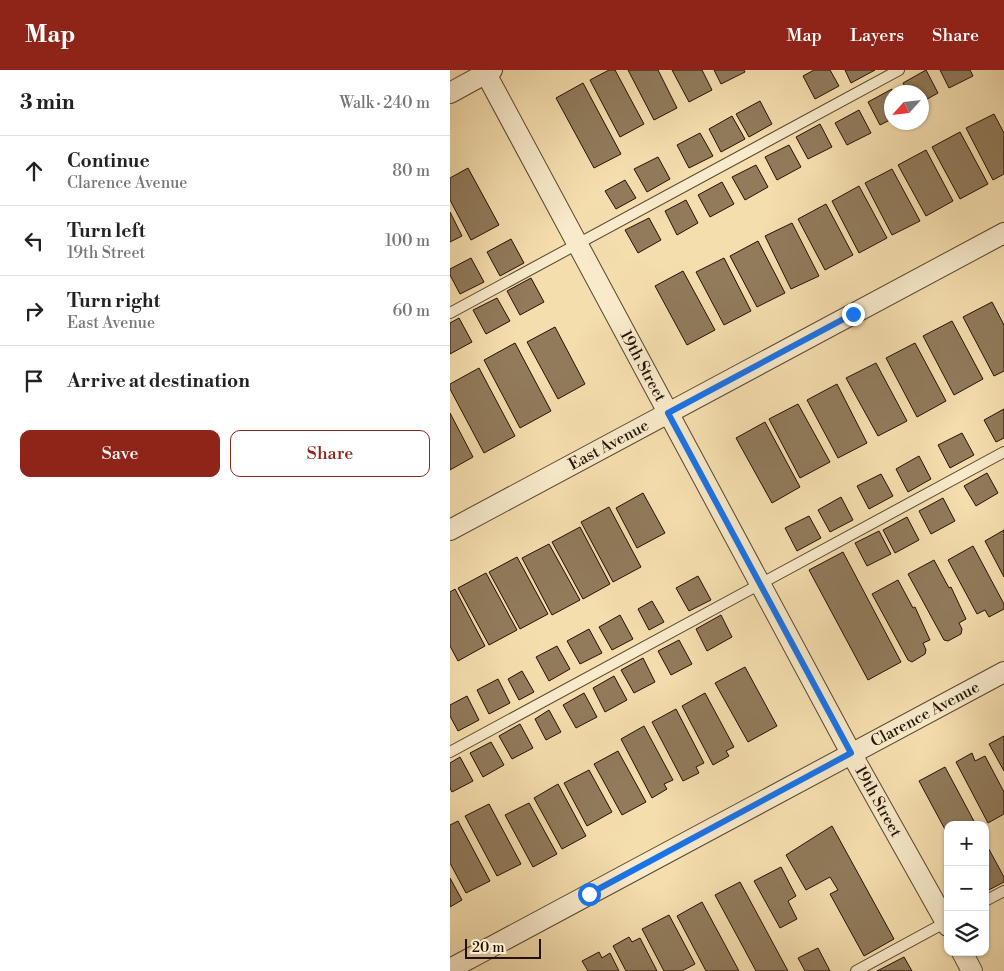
<!DOCTYPE html>
<meta charset="utf-8">
<style>
body{margin:0;font-family:"Libre Bodoni",serif;background:#f6f6f6;color:#222}
.controls{position:absolute;right:15px;bottom:15px;display:grid;overflow:hidden;border-radius:10px;box-shadow:0 1px 4px #0004}
.controls button{width:45px;height:45px;display:grid;place-items:center;padding:0;border:0;border-bottom:1px solid #e0e0e0;background:#fff;color:#222;font:25px sans-serif}
.compass{position:absolute;left:434px;top:15px;width:45px;height:45px;border-radius:50%;background:#fff;box-shadow:0 1px 4px #0004;rotate:243deg}
.scale{position:absolute;left:15px;bottom:12px;width:76px;box-sizing:border-box;padding-left:5px;border:2px solid #251002;border-top:0;font-size:14px;line-height:18px;white-space:nowrap;color:#251002;-webkit-text-stroke:4px #f8eaca;paint-order:stroke}
.stop{position:absolute;width:15px;height:15px;margin:-11px;border:4px solid #1a73e8;border-radius:50%;background:#fff}
.stop.end{background:#1a73e8;border-color:#fff;box-shadow:0 1px 5px #0008}
.list{margin:0;padding:0;list-style:none}
h2{display:flex;justify-content:space-between;align-items:center;height:65px;margin:0;padding:0 20px;font-size:21px}
h2 small{font-size:16px;font-weight:400;color:#767676}
.list li{display:grid;grid-template-columns:32px 1fr auto;gap:15px;align-items:center;box-sizing:border-box;height:70px;padding:0 20px;border-top:1px solid #e0e0e0}
.list b{display:block;font-size:19px;white-space:nowrap}
.list p{margin:0;font-size:16px;white-space:nowrap;color:#767676}
.list em{font-size:16px;font-style:normal;color:#767676}
.actions{display:flex;gap:10px;padding:15px 20px}
.actions a{flex:1;padding:11px 0;border:1px solid #8f2418;border-radius:10px;text-align:center;font-size:18px;color:#8f2418}
.actions .main{background:#8f2418;color:#fff}
.icon{flex:none;width:28px;height:28px;fill:none;stroke:currentColor;stroke-width:2;stroke-linecap:round;stroke-linejoin:round}
.map{position:relative;flex:none;width:554px;height:901px;overflow:hidden}
header{display:flex;align-items:center;gap:30px;box-sizing:border-box;height:70px;padding:0 25px;background:#8f2418;color:#fff}
header strong{font-size:24px}
nav{display:flex;gap:28px;margin-inline-start:auto;font-size:18px}
main{display:flex}
aside{flex:1;background:#fff}
.map>svg:first-child{display:block}
.building{fill:#917b5b;stroke:#251002}
.lines{fill:none;stroke-linecap:round;stroke-linejoin:round}
.service-casing{stroke:#59442d;stroke-width:12}
.minor-casing{stroke:#59442d;stroke-width:22}
.service{stroke:#f8eaca;stroke-width:10}
.minor{stroke:#f8eaca;stroke-width:20}
.route{stroke:#1a73e8;stroke-width:6}
.labels{text-anchor:middle;dominant-baseline:central;stroke-width:4.5;stroke-linejoin:round;paint-order:stroke}
.street-label{font-size:16px;fill:#251002;stroke:#f8eaca}
</style>
<header>
<strong>Map</strong>
<nav><a>Map</a><a>Layers</a><a>Share</a></nav>
</header>
<main>
<aside>
<h2>3 min<small>Walk · 240 m</small></h2>
<ul class="list">
<li><svg class="icon" aria-label="ahead" viewBox="0 0 24 24"><path d="M12 20V5M6 11l6-6 6 6"/></svg><div><b>Continue</b><p>Clarence Avenue</p></div><em>80 m</em></li>
<li><svg class="icon" aria-label="left" viewBox="0 0 24 24"><path d="M17 20v-9H6M10 6l-5 5 5 5"/></svg><div><b>Turn left</b><p>19th Street</p></div><em>100 m</em></li>
<li><svg class="icon" aria-label="right" viewBox="0 0 24 24"><path d="M7 20v-9h11M14 6l5 5-5 5"/></svg><div><b>Turn right</b><p>East Avenue</p></div><em>60 m</em></li>
<li><svg class="icon" aria-label="arrive" viewBox="0 0 24 24"><path d="M6 21V4h12l-3 4 3 4H6"/></svg><div><b>Arrive at destination</b></div></li>
</ul>
<div class="actions"><a class="main">Save</a><a>Share</a></div>
</aside>
<div class="map">
<svg width="554" height="901" viewBox="0 0 554 901">
<rect width="100%" height="100%" fill="#f5deae"/>
<filter id="stains"><feTurbulence type="fractalNoise" baseFrequency=".004" numOctaves="4"/><feColorMatrix values="0 0 0 0 .2 0 0 0 0 .09 0 0 0 0 .02 0 0 0 .5 -.17"/></filter>
<radialGradient id="worn" r=".72"><stop offset=".6" stop-color="#630" stop-opacity="0"/><stop offset="1" stop-color="#630" stop-opacity=".3"/></radialGradient>
<path class="building" d="M 159,0 L 165,0 L 194,54 L 170,67 L 140,10 Z
M 178,0 L 208,0 L 227,38 L 204,50 Z
M 222,0 L 252,0 L 262,20 L 239,32 Z
M 264,0 L 294,0 L 295,2 L 271,14 Z
M 364,0 L 380,0 L 389,16 L 365,29 L 353,6 Z
M 395,0 L 425,0 L 401,13 Z
M 476,0 L 488,23 L 472,32 L 472,22 L 458,22 L 453,13 Z
M 490,0 L 520,0 L 523,6 L 499,18 Z
M 133,13 L 171,84 L 144,98 L 106,28 Z
M 442,19 L 442,49 L 430,55 L 418,32 Z
M 310,31 L 322,54 L 299,67 L 286,44 Z
M 409,40 L 421,63 L 397,75 L 385,53 Z
M 544,44 L 554,63 L 554,104 L 543,110 L 516,58 Z
M 282,46 L 295,69 L 271,82 L 259,59 Z
M 370,54 L 382,77 L 358,89 L 346,67 Z
M 510,62 L 538,114 L 510,129 L 482,77 Z
M 250,63 L 263,86 L 239,98 L 227,75 Z
M 339,75 L 351,97 L 327,110 L 315,87 Z
M 476,80 L 503,131 L 476,146 L 448,95 Z
M 208,87 L 220,109 L 197,122 L 184,99 Z
M 306,95 L 318,117 L 295,130 L 282,107 Z
M 18,98 L 49,155 L 21,170 L 0,130 L 0,108 Z
M 442,99 L 470,151 L 442,165 L 415,113 Z
M 175,110 L 186,128 L 166,139 L 155,121 Z
M 272,112 L 284,134 L 260,147 L 248,125 Z
M 409,116 L 437,168 L 409,183 L 382,131 Z
M 236,130 L 248,153 L 227,165 L 215,141 Z
M 376,134 L 403,185 L 375,200 L 348,149 Z
M 0,142 L 12,166 L 0,172 Z
M 199,148 L 211,170 L 188,183 L 175,160 Z
M 342,153 L 369,206 L 341,219 L 315,166 Z
M 61,169 L 74,193 L 50,206 L 37,182 Z
M 308,171 L 335,223 L 307,237 L 280,186 Z
M 21,188 L 34,212 L 10,224 L 0,205 L 0,199 Z
M 274,188 L 301,241 L 274,255 L 246,202 Z
M 233,201 L 265,260 L 237,275 L 205,216 Z
M 81,208 L 94,232 L 70,245 L 57,221 Z
M 47,228 L 60,251 L 36,264 L 23,240 Z
M 542,232 L 554,255 L 554,301 L 544,306 L 513,247 Z
M 9,248 L 22,272 L 0,284 L 0,253 Z
M 502,251 L 533,309 L 504,325 L 473,266 Z
M 105,257 L 135,314 L 108,329 L 77,272 Z
M 65,273 L 101,341 L 70,358 L 34,290 Z
M 465,273 L 496,331 L 467,347 L 436,288 Z
M 426,293 L 457,351 L 428,366 L 396,308 Z
M 29,298 L 65,366 L 34,383 L 0,319 L 0,314 Z
M 387,314 L 417,373 L 388,388 L 357,330 Z
M 348,334 L 380,392 L 350,408 L 319,349 Z
M 554,339 L 554,368 L 546,372 L 534,350 Z
M 0,343 L 23,387 L 0,400 Z
M 315,352 L 350,417 L 322,433 L 286,368 Z
M 512,363 L 524,385 L 500,398 L 488,375 Z
M 469,386 L 481,409 L 458,422 L 446,399 Z
M 537,403 L 548,423 L 526,436 L 514,416 Z
M 431,404 L 443,426 L 419,439 L 407,416 Z
M 193,423 L 215,463 L 187,478 L 166,438 Z
M 391,427 L 403,450 L 380,462 L 368,440 Z
M 493,428 L 505,451 L 481,464 L 469,441 Z
M 159,437 L 191,497 L 163,512 L 131,452 Z
M 359,446 L 371,468 L 347,481 L 335,458 Z
M 457,447 L 469,470 L 445,483 L 433,460 Z
M 130,457 L 160,514 L 133,529 L 102,472 Z
M 554,460 L 554,507 L 535,471 Z
M 429,461 L 441,484 L 417,496 L 405,473 Z
M 99,474 L 130,530 L 102,545 L 72,488 Z
M 523,476 L 554,534 L 554,539 L 539,547 L 535,540 L 527,544 L 498,490 Z
M 393,482 L 451,592 L 418,610 L 359,500 Z
M 67,487 L 98,544 L 70,559 L 39,502 Z
M 484,490 L 499,518 L 501,517 L 516,549 L 509,553 L 512,559 L 511,564 L 498,571 L 494,570 L 458,504 Z
M 36,503 L 67,560 L 39,575 L 8,518 Z
M 248,506 L 261,530 L 239,541 L 226,518 Z
M 448,510 L 463,538 L 465,537 L 480,570 L 473,573 L 476,580 L 475,584 L 462,592 L 458,590 L 422,524 Z
M 5,519 L 35,576 L 8,591 L 0,576 L 0,522 Z
M 202,531 L 214,552 L 199,560 L 188,539 Z
M 170,545 L 183,569 L 162,580 L 149,557 Z
M 271,545 L 282,567 L 257,581 L 246,559 Z
M 139,559 L 152,583 L 130,594 L 117,571 Z
M 229,570 L 242,594 L 221,605 L 208,581 Z
M 107,576 L 120,599 L 99,611 L 86,587 Z
M 193,588 L 205,612 L 184,623 L 171,600 Z
M 295,597 L 327,656 L 298,672 L 265,613 Z
M 72,601 L 84,622 L 69,630 L 58,609 Z
M 164,606 L 177,630 L 155,642 L 143,618 Z
M 48,609 L 60,633 L 39,644 L 27,620 Z
M 134,623 L 147,647 L 126,658 L 113,635 Z
M 255,623 L 284,677 L 276,681 L 279,686 L 263,695 L 232,636 Z
M 17,626 L 29,650 L 8,661 L 0,646 L 0,635 Z
M 226,639 L 254,693 L 246,697 L 249,703 L 233,711 L 202,652 Z
M 99,640 L 111,662 L 96,670 L 85,649 Z
M 70,654 L 83,678 L 62,689 L 49,666 Z
M 194,656 L 223,710 L 214,714 L 217,719 L 202,728 L 171,669 Z
M 554,666 L 554,701 L 539,674 Z
M 41,672 L 54,695 L 33,707 L 20,683 Z
M 168,681 L 196,732 L 172,745 L 144,694 Z
M 522,683 L 525,691 L 535,686 L 554,722 L 554,744 L 538,753 L 506,692 Z
M 10,687 L 23,711 L 2,722 L 0,718 L 0,693 Z
M 495,697 L 526,755 L 498,755 L 498,765 L 469,711 Z
M 139,700 L 162,742 L 137,756 L 114,713 Z
M 108,714 L 136,766 L 112,779 L 84,728 Z
M 79,733 L 107,784 L 83,797 L 55,745 Z
M 39,734 L 71,794 L 47,806 L 15,746 Z
M 8,751 L 40,811 L 16,823 L 0,793 L 0,755 Z
M 382,756 L 444,869 L 414,886 L 380,824 L 388,820 L 380,807 L 356,820 L 336,785 Z
M 535,772 L 554,807 L 554,812 L 535,822 Z
M 331,797 L 346,826 L 338,831 L 347,849 L 330,858 L 304,811 Z
M 0,808 L 12,830 L 0,837 Z
M 290,812 L 338,901 L 306,901 L 265,825 Z
M 252,832 L 289,901 L 256,901 L 227,846 Z
M 219,845 L 245,894 L 232,901 L 214,901 L 192,859 Z
M 179,867 L 182,872 L 190,868 L 207,901 L 176,901 L 163,876 Z
M 368,878 L 380,901 L 355,901 L 348,888 Z
M 149,882 L 152,888 L 160,883 L 169,901 L 138,901 L 132,891 Z
M 454,887 L 462,901 L 427,901 Z"/>
<g class="lines">
<defs>
<path id="service" d="M 0,243 L 449,0
M 0,682 L 554,382
M 535,831 L 554,821
M 406,901 L 498,851"/>
<g id="minor">
<path id="s1" d="M 34,0 L 401,683 L 498,856"/>
<path d="M 0,23 L 42,0"/>
<path id="s2" d="M 0,460 L 554,163"/>
<path d="M 512,882 L 522,901"/>
<path id="s3" d="M 0,899 L 554,602"/>
</g>
</defs>
<use href="#service" class="service-casing"/>
<use href="#minor" class="minor-casing"/>
<use href="#service" class="service"/>
<use href="#minor" class="minor"/>
</g>
<g class="lines">
<path class="route" d="M 139,824 L 401,683 L 218,343 L 403,244"/>
</g>
<g class="labels">
<g class="street-label">
<text stroke="none"><textPath href="#s1" startOffset="336">19th Street</textPath></text>
<text stroke="none"><textPath href="#s2" startOffset="180">East Avenue</textPath></text>
<text stroke="none"><textPath href="#s3" startOffset="539">Clarence Avenue</textPath></text>
<text stroke="none"><textPath href="#s1" startOffset="831">19th Street</textPath></text>
</g>
</g>
<rect width="100%" height="100%" filter="url(#stains)"/>
<rect width="100%" height="100%" fill="url(#worn)"/>
</svg>
<div class="controls">
<button>+</button>
<button>−</button>
<button><svg class="icon" aria-label="layers" viewBox="0 0 24 24"><path d="M12 4l9 5-9 5-9-5zM3 14l9 5 9-5"/></svg></button>
</div>
<svg class="compass" viewBox="-18 -18 36 36"><path d="M0-13l5 13h-10z" fill="#e53935"/><path d="M0 13l5-13h-10z" fill="#767676"/></svg>
<div class="scale">20 m</div>
<div class="stop" style="left:139px;top:824px"></div>
<div class="stop end" style="left:403px;top:244px"></div>
</div>
</main>
